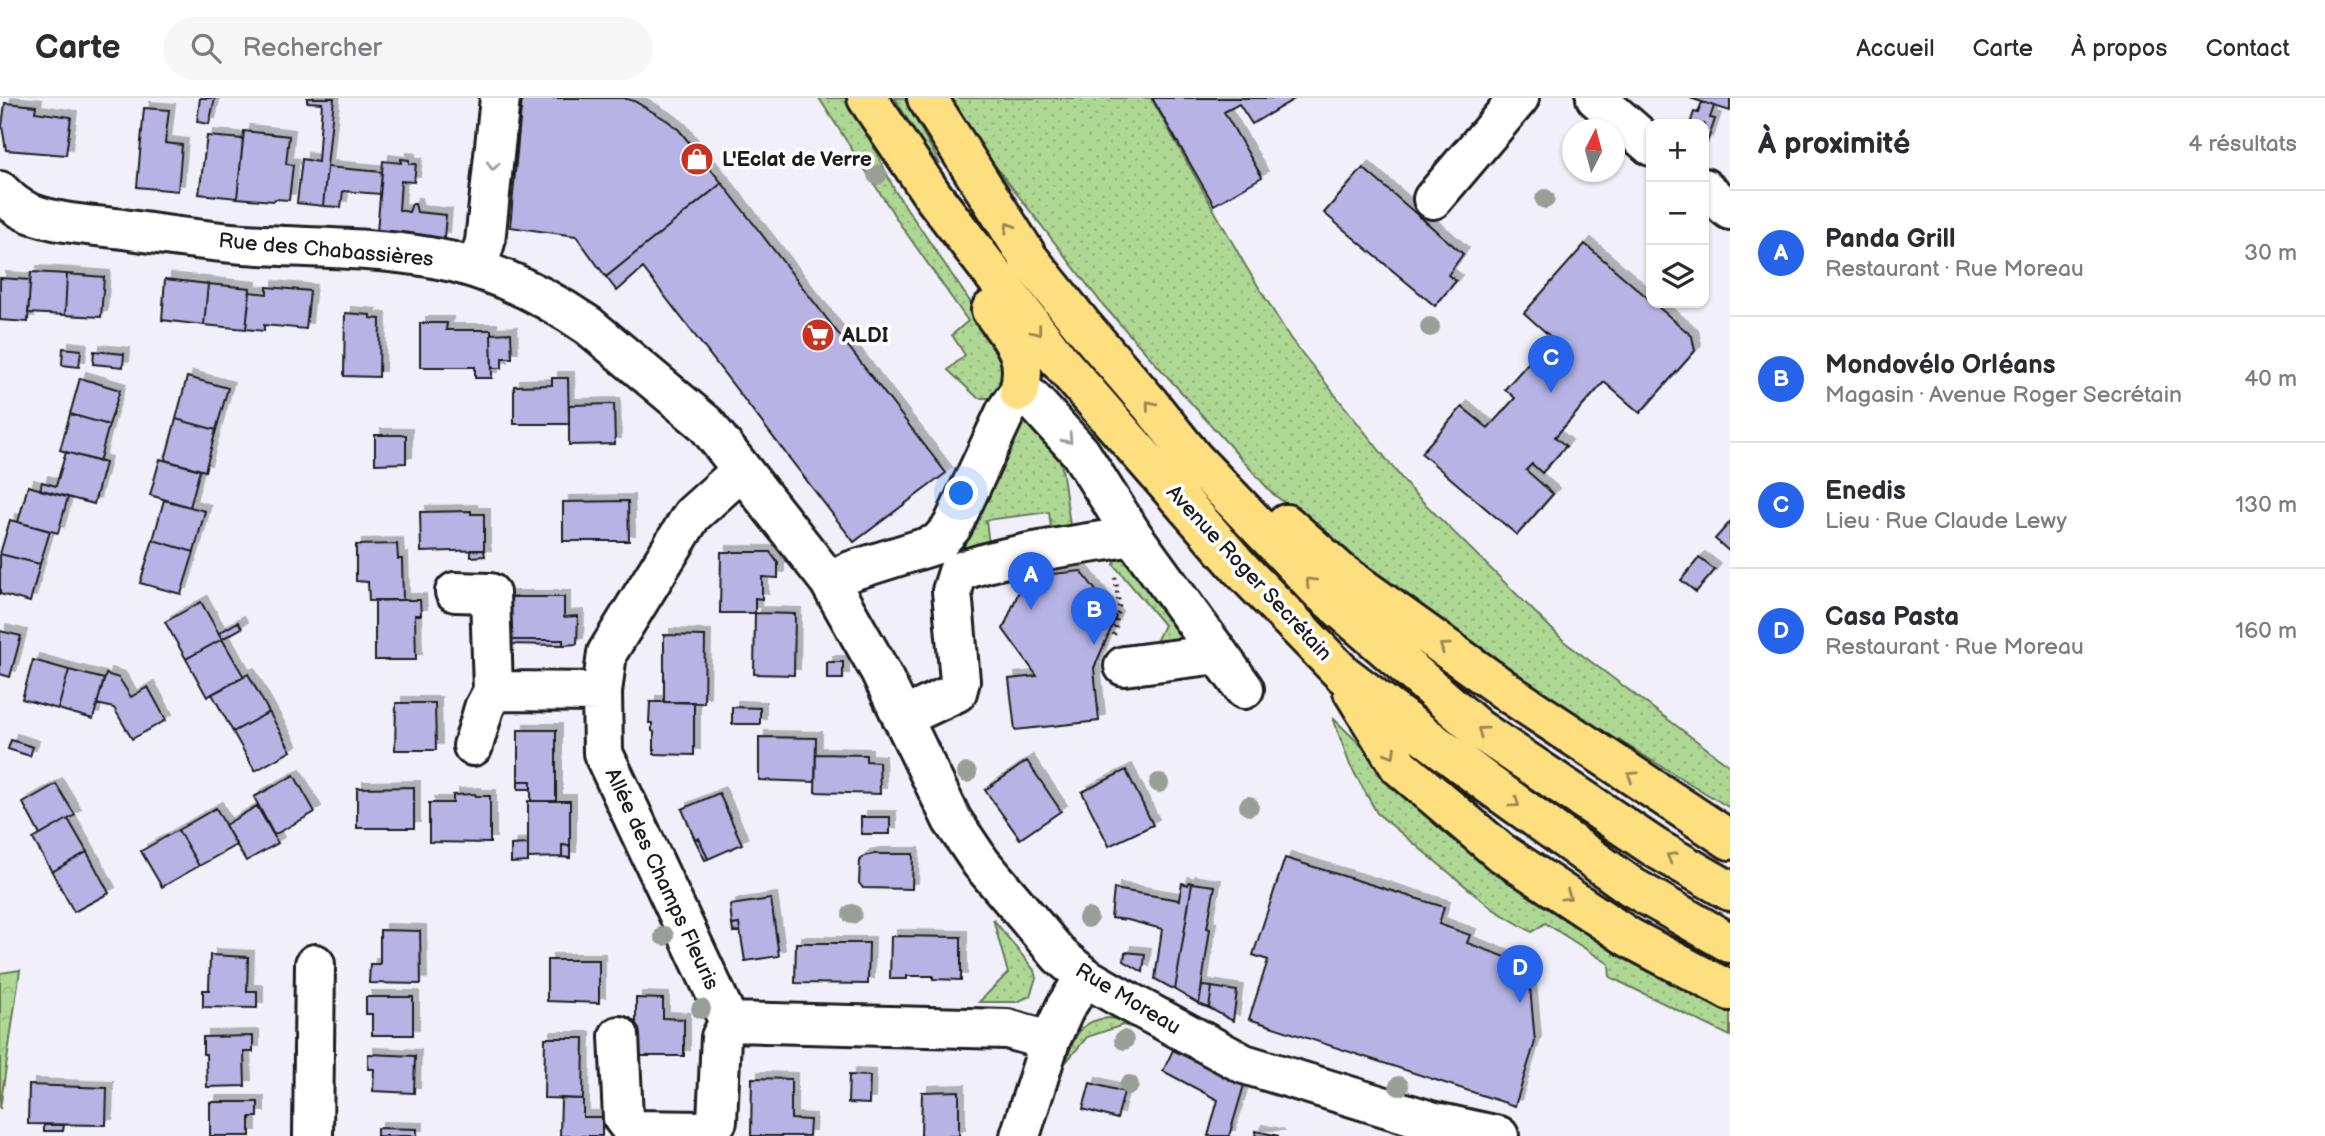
<!DOCTYPE html>
<html lang="fr">
<meta charset="utf-8">
<style>
body{margin:0;font-family:"Balsamiq Sans",sans-serif;background:#f7f7f7;color:#2b2b33}
.controls{position:absolute;right:21px;top:21px;display:grid;overflow:hidden;border-radius:14px;box-shadow:0 2px 5px #0004}
.controls button{width:63px;height:63px;display:grid;place-items:center;padding:0;border:0;border-bottom:2px solid #e1e1e2;background:#fff;color:#2b2b33;font:35px sans-serif}
.compass{position:absolute;left:1562px;top:21px;width:63px;height:63px;border-radius:50%;background:#fff;box-shadow:0 2px 5px #0004;rotate:6deg}
.you{position:absolute;left:962px;top:396px;width:24px;height:24px;margin:-18px;border:5px solid #fff;border-radius:50%;background:#1a73e8;box-shadow:0 0 0 10px #1a73e833}
.badge{display:grid;place-items:center;width:46px;height:46px;border-radius:50%;background:#2563eb;color:#fff;font-size:23px;font-weight:700}
.pin{position:absolute;translate:-50% -58px;filter:drop-shadow(0 2px 4px #0008)}
.pin::after{content:'';position:absolute;top:37px;width:24px;height:21px;background:inherit;clip-path:polygon(0 0,100% 0,50% 100%)}
.list{margin:0;padding:0;list-style:none}
h2{display:flex;justify-content:space-between;align-items:center;height:91px;margin:0;padding:0 28px;font-size:30px}
h2 small{font-size:23px;font-weight:400;color:#7c7c81}
.list li{display:grid;grid-template-columns:46px 1fr auto;gap:21px;align-items:center;box-sizing:border-box;height:126px;padding:0 28px;border-top:2px solid #e1e1e2}
.list b{display:block;font-size:26px;white-space:nowrap}
.list p{margin:0;font-size:23px;white-space:nowrap;color:#7c7c81}
.list em{font-size:23px;font-style:normal;color:#7c7c81}
.icon{flex:none;width:38px;height:38px;fill:none;stroke:currentColor;stroke-width:2;stroke-linecap:round;stroke-linejoin:round}
.map{position:relative;flex:none;width:1730px;height:1038px;overflow:hidden}
header{display:flex;align-items:center;gap:42px;box-sizing:border-box;height:98px;padding:0 35px;background:#fff;border-bottom:2px solid #e1e1e2}
header strong{font-size:33px}
nav{display:flex;gap:38px;margin-inline-start:auto;font-size:24px}
.search{width:490px;height:63px;background:#f7f7f7;display:flex;align-items:center;gap:18px;box-sizing:border-box;padding:0 24px;border-radius:38px;color:#7c7c81;font-size:26px}
main{display:flex}
aside{flex:1;background:#fff}
.map>svg:first-child{display:block}
.grass{fill:url(#grass-dots);stroke:#657a58;stroke-width:2}
.park{fill:url(#park-crowns);stroke:#657a58;stroke-width:2}
.building{fill:#b7b3e5;stroke:#1c1c1c;stroke-width:2;filter:url(#shadow)}
.lines{fill:none;stroke-linecap:round;stroke-linejoin:round}
.minor-casing{stroke:#1c1c1c;stroke-width:44}
.major-casing{stroke:#1c1c1c;stroke-width:44}
.path{stroke:#1c1c1c;stroke-width:4.5;stroke-dasharray:2 5;stroke-linecap:butt}
.minor{stroke:#fff;stroke-width:38}
.major{stroke:#fedf80;stroke-width:38}
.tree{fill:#989f97}
.oneway{stroke:#999}
.oneway2{stroke:#988753}
.labels{text-anchor:middle;dominant-baseline:central;stroke-width:7;stroke-linejoin:round;paint-order:stroke}
.poi-label{font-size:21px;font-weight:bold;fill:#1c1c1c;stroke:#fff;text-anchor:start}
.street-label{font-size:21px;fill:#1c1c1c;stroke:#fff}
</style>
<header>
<strong>Carte</strong>
<div class="search"><svg class="icon" aria-label="search" viewBox="0 0 24 24"><circle cx="10" cy="10" r="6"/><path d="M15 15l6 6"/></svg>Rechercher</div>
<nav><a>Accueil</a><a>Carte</a><a>À propos</a><a>Contact</a></nav>
</header>
<main>
<div class="map">
<svg width="1730" height="1038" viewBox="0 0 1730 1038">
<defs>
<pattern id="grass-dots" width="8" height="8" patternUnits="userSpaceOnUse" patternTransform="scale(1.75)"><rect width="8" height="8" fill="#aed794"/><path d="M2 2h.1M6 6h.1" fill="none" stroke="#95b87f" stroke-width="1.8" stroke-linecap="round"/></pattern>
<pattern id="park-crowns" width="20" height="18" patternUnits="userSpaceOnUse" patternTransform="scale(1.75)"><rect width="20" height="18" fill="#aed794"/><path d="M2 6a3 3 0 1 1 6 0M12 15a3 3 0 1 1 6 0" fill="none" stroke="#95b87f"/></pattern>
<filter id="shadow"><feDropShadow dx="6" dy="-6" stdDeviation="0" flood-color="#0004"/></filter>
</defs>
<rect width="100%" height="100%" fill="#f1f0fa"/>
<filter id="ink" filterUnits="userSpaceOnUse"><feTurbulence type="fractalNoise" baseFrequency=".0143" numOctaves="2"/><feDisplacementMap in="SourceGraphic" scale="14" xChannelSelector="R" yChannelSelector="G"/><feConvolveMatrix kernelMatrix="1 2 1 2 8 2 1 2 1" color-interpolation-filters="sRGB"/></filter>
<g filter="url(#ink)">
<path class="grass" d="M 819,0 L 850,0 L 895,93 L 1003,252 L 1004,280 L 993,300 L 978,300 L 948,272 L 965,257 L 952,237 L 968,223 L 900,126 Z
M 895,0 L 904,0 L 940,66 L 925,52 Z
M 948,0 L 1151,0 L 1245,167 L 1290,240 L 1411,392 L 1566,545 L 1730,668 L 1730,710 L 1559,606 L 1396,493 L 1272,395 L 1103,207 L 962,25 Z
M 1026,312 L 1059,349 L 1071,434 L 1052,439 L 1049,414 L 986,422 L 989,447 L 970,452 L 963,447 L 963,440 Z
M 1121,460 L 1138,471 L 1184,532 L 1175,551 L 1151,554 L 1164,527 L 1114,467 L 1115,462 Z
M 1333,620 L 1428,713 L 1730,907 L 1730,938 L 1610,879 L 1609,866 L 1545,825 L 1532,834 L 1493,811 L 1377,715 L 1350,667 Z
M 993,821 L 1034,872 L 1036,880 L 1030,898 L 1017,904 L 979,904 L 1008,875 Z
M 1109,920 L 1122,922 L 1133,930 L 1123,927 L 1087,939 L 1066,964 C 1074,939 1079,922 1109,920 Z"/>
<path class="park" d="M 20,872 L 0,1011 L 0,875 Z"/>
<path class="building" d="M 200,0 L 215,0 L 209,26 L 197,24 Z
M 307,0 L 334,0 L 323,108 L 297,105 L 302,61 L 318,64 L 322,5 L 307,4 Z
M 522,0 L 623,0 L 634,3 L 668,23 L 679,32 L 722,85 L 606,179 L 576,138 L 510,129 Z
M 1152,0 L 1296,0 L 1252,26 L 1239,6 L 1224,14 L 1262,79 L 1214,107 Z
M 1690,0 L 1730,0 L 1730,13 L 1714,8 Z
M 1702,4 L 1714,8 L 1710,20 L 1715,21 L 1707,45 L 1704,43 L 1704,26 L 1690,26 L 1694,14 L 1698,15 Z
M 5,5 L 36,8 L 35,14 L 71,19 L 66,57 L 6,52 L 2,28 Z
M 144,10 L 169,12 L 165,45 L 182,47 L 178,93 L 137,89 Z
M 244,33 L 289,38 L 286,66 L 293,67 L 289,102 L 275,101 L 274,103 L 237,100 Z
M 207,38 L 243,41 L 237,100 L 199,96 Z
M 401,61 L 409,62 L 409,66 L 416,66 L 414,84 L 401,83 L 399,112 L 409,114 L 412,106 L 415,106 L 417,114 L 446,117 L 444,140 L 377,134 L 383,63 L 401,65 Z
M 327,69 L 382,74 L 380,96 L 343,93 L 341,109 L 323,108 Z
M 1363,70 L 1463,156 L 1448,177 L 1456,183 L 1435,208 L 1324,115 Z
M 722,85 L 946,375 L 854,444 L 643,170 L 617,193 L 606,179 Z
M 1585,146 L 1692,238 L 1695,253 L 1640,315 L 1604,284 L 1555,339 L 1566,348 L 1542,375 L 1532,366 L 1526,372 L 1553,396 L 1517,437 L 1421,355 L 1462,309 L 1488,330 L 1515,300 L 1505,291 L 1529,264 L 1539,273 L 1561,248 L 1524,215 Z
M 31,174 L 67,176 L 65,217 L 28,215 Z
M 67,176 L 104,179 L 101,219 L 65,217 Z
M 0,180 L 30,182 L 28,224 L 0,222 Z
M 165,181 L 208,186 L 204,227 L 162,222 Z
M 208,186 L 250,190 L 246,231 L 204,227 Z
M 267,189 L 310,193 L 306,231 L 264,227 L 264,233 L 246,231 L 250,194 L 267,196 Z
M 345,215 L 370,217 L 370,220 L 380,221 L 379,279 L 344,278 Z
M 420,225 L 447,225 L 446,232 L 491,232 L 492,280 L 475,280 L 475,269 L 420,269 Z
M 511,235 L 512,260 L 502,260 L 502,270 L 492,270 L 491,236 Z
M 63,250 L 81,252 L 79,269 L 62,267 Z
M 94,253 L 124,256 L 123,269 L 93,266 Z
M 187,279 L 228,290 L 216,332 L 176,321 Z
M 80,280 L 120,292 L 109,327 L 70,316 Z
M 552,280 L 568,280 L 569,326 L 514,326 L 514,288 L 552,287 Z
M 614,306 L 615,346 L 569,347 L 569,307 Z
M 70,316 L 109,327 L 99,364 L 60,352 Z
M 176,321 L 216,332 L 205,373 L 165,362 Z
M 375,337 L 406,337 L 406,365 L 375,366 Z
M 66,354 L 105,365 L 94,406 L 40,392 L 42,384 L 56,388 Z
M 160,361 L 200,372 L 190,409 L 150,397 Z
M 28,388 L 68,399 L 58,435 L 18,424 Z
M 164,402 L 205,413 L 194,454 L 153,442 Z
M 628,403 L 629,443 L 563,443 L 563,404 Z
M 471,413 L 471,416 L 484,416 L 484,452 L 421,454 L 420,414 Z
M 10,422 L 50,433 L 40,466 L 0,456 Z
M 1730,424 L 1730,454 L 1715,441 Z
M 153,442 L 194,454 L 181,496 L 140,485 Z
M 397,446 L 398,461 L 402,461 L 403,502 L 369,503 L 368,484 L 356,483 L 356,447 Z
M 471,452 L 484,452 L 485,458 L 471,459 Z
M 721,454 L 770,454 L 778,465 L 778,480 L 762,479 L 762,501 L 755,500 L 755,515 L 720,515 Z
M 0,456 L 40,466 L 30,504 L 0,496 Z
M 1699,460 L 1715,472 L 1696,494 L 1681,482 Z
M 1081,473 L 1116,519 L 1094,570 L 1099,623 L 1015,632 L 1009,581 L 1037,578 L 1003,531 L 1025,479 Z
M 502,499 L 564,499 L 564,519 L 578,518 L 577,546 L 563,547 L 563,542 L 503,542 Z
M 375,502 L 420,502 L 421,517 L 415,517 L 416,562 L 375,562 Z
M 201,504 L 222,541 L 186,561 L 165,524 Z
M 755,515 L 795,516 L 794,577 L 754,576 Z
M 238,524 L 242,530 L 222,541 L 219,535 Z
M 0,533 L 21,538 L 10,579 L 0,576 Z
M 664,537 L 705,538 L 704,605 L 664,604 Z
M 222,541 L 244,579 L 207,599 L 186,561 Z
M 503,542 L 563,542 L 563,547 L 503,546 Z
M 33,562 L 69,572 L 58,611 L 22,601 Z
M 827,564 L 843,564 L 843,581 L 827,581 Z
M 69,572 L 104,581 L 93,621 L 58,611 Z
M 106,576 L 119,580 L 131,599 L 148,589 L 166,622 L 132,641 L 114,610 L 97,606 Z
M 248,576 L 269,614 L 233,634 L 212,596 Z
M 650,604 L 694,604 L 694,657 L 654,656 L 654,634 L 652,633 L 652,625 L 649,625 Z
M 396,605 L 435,605 L 436,652 L 395,652 Z
M 732,609 L 760,610 L 760,626 L 732,626 Z
M 269,614 L 291,653 L 255,673 L 233,634 Z
M 518,632 L 556,632 L 556,703 L 531,703 L 531,683 L 518,683 Z
M 759,639 L 816,640 L 815,684 L 759,682 Z
M 11,642 L 33,649 L 30,658 L 8,651 Z
M 816,656 L 866,657 L 866,663 L 879,664 L 880,696 L 815,694 Z
M 1027,663 L 1061,713 L 1020,741 L 985,692 Z
M 1126,672 L 1153,727 L 1109,748 L 1082,694 Z
M 294,677 L 315,714 L 274,737 L 254,699 Z
M 518,683 L 531,683 L 531,691 L 518,691 Z
M 56,686 L 75,717 L 40,737 L 23,705 Z
M 414,689 L 414,730 L 357,730 L 357,690 Z
M 719,695 L 742,746 L 708,761 L 699,740 L 695,742 L 682,711 Z
M 475,696 L 476,698 L 490,698 L 490,745 L 429,744 L 429,705 L 453,705 L 453,697 Z
M 528,703 L 570,703 L 570,748 L 562,747 L 562,759 L 528,760 Z
M 257,708 L 278,745 L 246,763 L 225,727 Z
M 216,710 L 236,747 L 199,768 L 178,732 Z
M 861,719 L 890,719 L 890,736 L 861,736 Z
M 68,721 L 87,754 L 52,774 L 33,741 Z
M 178,732 L 199,768 L 162,789 L 141,753 Z
M 699,740 L 708,761 L 705,762 L 695,742 Z
M 528,746 L 528,764 L 511,765 L 511,747 Z
M 562,747 L 570,748 L 570,760 L 562,759 Z
M 87,754 L 109,795 L 74,814 L 52,774 Z
M 874,756 L 913,756 L 912,791 L 863,790 L 859,785 L 860,762 L 864,758 Z
M 1285,760 L 1444,809 L 1439,826 L 1470,837 L 1467,845 L 1528,867 L 1535,944 L 1515,1008 L 1249,921 L 1268,862 L 1253,857 Z
M 1189,784 L 1192,785 L 1175,892 L 1155,881 L 1162,831 L 1128,822 L 1111,820 L 1114,791 L 1179,802 L 1182,785 L 1188,787 Z
M 1192,785 L 1215,788 L 1207,830 L 1210,831 L 1199,906 L 1175,892 Z
M 771,801 L 779,858 L 745,863 L 739,826 L 732,827 L 730,807 Z
M 739,826 L 740,833 L 733,834 L 732,827 Z
M 380,832 L 420,833 L 421,886 L 369,885 L 370,866 L 380,866 Z
M 891,838 L 961,839 L 961,882 L 933,881 L 933,878 L 907,878 L 907,881 L 890,881 Z
M 796,845 L 869,845 L 868,886 L 795,885 Z
M 1125,854 L 1145,856 L 1143,874 L 1124,863 Z
M 210,857 L 248,859 L 247,893 L 257,893 L 257,910 L 203,909 L 203,892 L 209,892 Z
M 547,862 L 599,862 L 599,905 L 547,903 Z
M 1202,888 L 1212,889 L 1209,910 L 1199,906 Z
M 1212,889 L 1237,893 L 1233,923 L 1209,910 Z
M 366,899 L 413,899 L 413,937 L 372,937 L 372,916 L 366,916 Z
M 636,900 L 663,901 L 663,920 L 684,921 L 684,958 L 636,958 Z
M 253,938 L 253,954 L 244,954 L 245,988 L 207,989 L 206,956 L 203,956 L 203,939 Z
M 545,940 L 584,940 L 583,1001 L 544,1000 Z
M 1173,952 L 1244,987 L 1229,1038 L 1208,1038 L 1218,1002 L 1163,973 Z
M 368,956 L 415,958 L 414,995 L 373,993 L 374,971 L 368,971 Z
M 849,977 L 870,978 L 869,1006 L 848,1005 Z
M 752,980 L 791,981 L 791,1021 L 810,1022 L 809,1038 L 751,1038 Z
M 1090,985 L 1124,994 L 1117,1021 L 1083,1011 Z
M 29,987 L 107,990 L 106,1027 L 28,1026 Z
M 959,993 L 959,1038 L 921,1038 L 922,994 Z
M 561,1000 L 583,1001 L 583,1019 L 602,1019 L 602,1038 L 560,1038 Z
M 210,1004 L 258,1004 L 258,1019 L 250,1019 L 250,1038 L 210,1038 Z
M 44,1027 L 64,1027 L 63,1033 L 44,1033 Z
M 377,1030 L 417,1031 L 417,1038 L 377,1038 Z
M 1256,1033 L 1279,1038 L 1255,1038 Z"/>
<g class="lines">
<defs>
<path id="minor" d="M 1596,0 L 1651,48
M 1704,90 L 1730,112
M 0,93 C 9,102 17,110 30,115 C 58,126 93,127 123,131 C 163,137 204,143 244,146 C 306,150 369,149 429,159 C 487,169 541,195 589,228 L 706,326 L 829,483 L 880,573 L 952,722 L 981,765 L 1060,858 L 1085,879 L 1118,898 L 1244,966 L 1431,1023 L 1499,1038
M 1433,101 L 1519,0
M 477,171 L 485,144 L 500,0
M 741,373 L 692,417 L 607,555 L 602,594 L 603,655 L 729,924 L 1007,931 L 1050,943
M 958,474 C 1013,454 1075,448 1133,438
M 829,483 L 851,473 L 937,446 L 952,429 L 1006,313 L 1019,294 L 1031,300 L 1080,354 L 1133,438 L 1244,591
M 455,494 L 490,495 L 493,593 L 602,594
M 1124,568 L 1218,556
M 902,620 L 957,594 L 960,583 L 952,493 L 958,474
M 473,648 L 484,610 L 493,593
M 619,938 L 623,1020 L 632,1032 L 706,1033 L 717,1023 L 721,939 L 729,924
M 313,1038 L 315,866
M 1020,1038 L 1050,943 L 1065,910 L 1085,879"/>
<path id="major" d="M 867,0 L 933,98 L 1062,266 L 1241,471 L 1343,576 L 1487,685 L 1632,789 L 1730,845
M 927,0 L 1029,161 L 1082,227 L 1149,305 L 1193,360 L 1321,494 L 1478,631 L 1657,751 L 1730,793
M 991,212 C 1013,243 1029,255 1019,294
M 1286,426 L 1340,474 L 1513,598 L 1730,742
M 1353,593 L 1399,668 L 1499,753 L 1630,840 L 1730,893"/>
</defs>
<use href="#minor" class="minor-casing"/>
<use href="#major" class="major-casing"/>
<path class="path" d="M 1114,537 L 1119,509 L 1115,476"/>
<use href="#minor" class="minor"/>
<use href="#major" class="major"/>
</g>
<g class="tree">
<circle cx="877" cy="77" r="10"/>
<circle cx="1545" cy="101" r="10"/>
<circle cx="1430" cy="229" r="10"/>
<circle cx="967" cy="675" r="10"/>
<circle cx="1159" cy="685" r="10"/>
<circle cx="1249" cy="708" r="10"/>
<circle cx="852" cy="816" r="10"/>
<circle cx="1088" cy="820" r="10"/>
<circle cx="664" cy="838" r="10"/>
<circle cx="701" cy="911" r="10"/>
<circle cx="1124" cy="942" r="10"/>
<circle cx="1129" cy="987" r="10"/>
<circle cx="1399" cy="988" r="10"/>
</g>
<defs><path id="oneway-chevron" d="M-2-3.5L2.5 0L-2 3.5" fill="none" stroke-width="1.6" stroke-linecap="round" stroke-linejoin="round" transform="scale(1.75)"/></defs>
<g class="oneway">
<use href="#oneway-chevron" transform="translate(493 68) rotate(96)"/>
<use href="#oneway-chevron" transform="translate(1068 341) rotate(48)"/>
</g>
<g class="oneway2">
<use href="#oneway-chevron" transform="translate(1009 129) rotate(-123)"/>
<use href="#oneway-chevron" transform="translate(1037 233) rotate(52)"/>
<use href="#oneway-chevron" transform="translate(1150 307) rotate(-129)"/>
<use href="#oneway-chevron" transform="translate(1310 484) rotate(-135)"/>
<use href="#oneway-chevron" transform="translate(1444 549) rotate(-144)"/>
<use href="#oneway-chevron" transform="translate(1482 633) rotate(-144)"/>
<use href="#oneway-chevron" transform="translate(1391 655) rotate(59)"/>
<use href="#oneway-chevron" transform="translate(1632 678) rotate(-146)"/>
<use href="#oneway-chevron" transform="translate(1515 705) rotate(36)"/>
<use href="#oneway-chevron" transform="translate(1671 759) rotate(-150)"/>
<use href="#oneway-chevron" transform="translate(1567 798) rotate(34)"/>
</g>
</g>
<defs>
<symbol id="shop-disc" viewBox="-11 -11 22 22"><circle r="9.5" fill="#c8321e" stroke="#fff"/><path d="M-5-2.5h2.3a2.7 3.5 0 0 1 5.4 0H5L5.5 6h-11ZM-1.5-2.5h3a1.5 2.3 0 0 0-3 0Z" fill="#fff"/></symbol>
<symbol id="supermarket-disc" viewBox="-11 -11 22 22"><circle r="9.5" fill="#c8321e" stroke="#fff"/><path d="M-6-5.5h2.5l.6 2H6L4.5 2H-2.5L-4.4-4H-6ZM-1.5 3.2a1.3 1.3 0 1 0 .1 0ZM3 3.2a1.3 1.3 0 1 0 .1 0Z" fill="#fff"/></symbol>
</defs>
<g fill-rule="evenodd">
<use href="#shop-disc" x="678" y="42" width="38" height="38"/>
<use href="#supermarket-disc" x="799" y="218" width="38" height="38"/>
</g>
<g class="labels">
<g class="poi-label">
<text x="722" y="61">L'Eclat de Verre</text>
<text x="842" y="237">ALDI</text>
</g>
<g class="street-label">
<text transform="translate(326 152) rotate(5)">Rue des Chabassières</text>
<text transform="translate(1249 475) rotate(47)">Avenue Roger Secrétain</text>
<text transform="translate(662 781) rotate(65)">Allée des Champs Fleuris</text>
<text transform="translate(1128 901) rotate(31)">Rue Moreau</text>
</g>
</g>
</svg>
<div class="controls">
<button>+</button>
<button>−</button>
<button><svg class="icon" aria-label="layers" viewBox="0 0 24 24"><path d="M12 4l9 5-9 5-9-5zM3 14l9 5 9-5"/></svg></button>
</div>
<svg class="compass" viewBox="-18 -18 36 36"><path d="M0-13l5 13h-10z" fill="#e53935"/><path d="M0 13l5-13h-10z" fill="#7c7c81"/></svg>
<div class="you"></div>
<div class="pin badge" style="left:1031px;top:512px">A</div>
<div class="pin badge" style="left:1094px;top:547px">B</div>
<div class="pin badge" style="left:1551px;top:295px">C</div>
<div class="pin badge" style="left:1520px;top:905px">D</div>
</div>
<aside>
<h2>À proximité<small>4 résultats</small></h2>
<ul class="list">
<li><span class="badge">A</span><div><b>Panda Grill</b><p>Restaurant · Rue Moreau</p></div><em>30 m</em></li>
<li><span class="badge">B</span><div><b>Mondovélo Orléans</b><p>Magasin · Avenue Roger Secrétain</p></div><em>40 m</em></li>
<li><span class="badge">C</span><div><b>Enedis</b><p>Lieu · Rue Claude Lewy</p></div><em>130 m</em></li>
<li><span class="badge">D</span><div><b>Casa Pasta</b><p>Restaurant · Rue Moreau</p></div><em>160 m</em></li>
</ul>
</aside>
</main>
